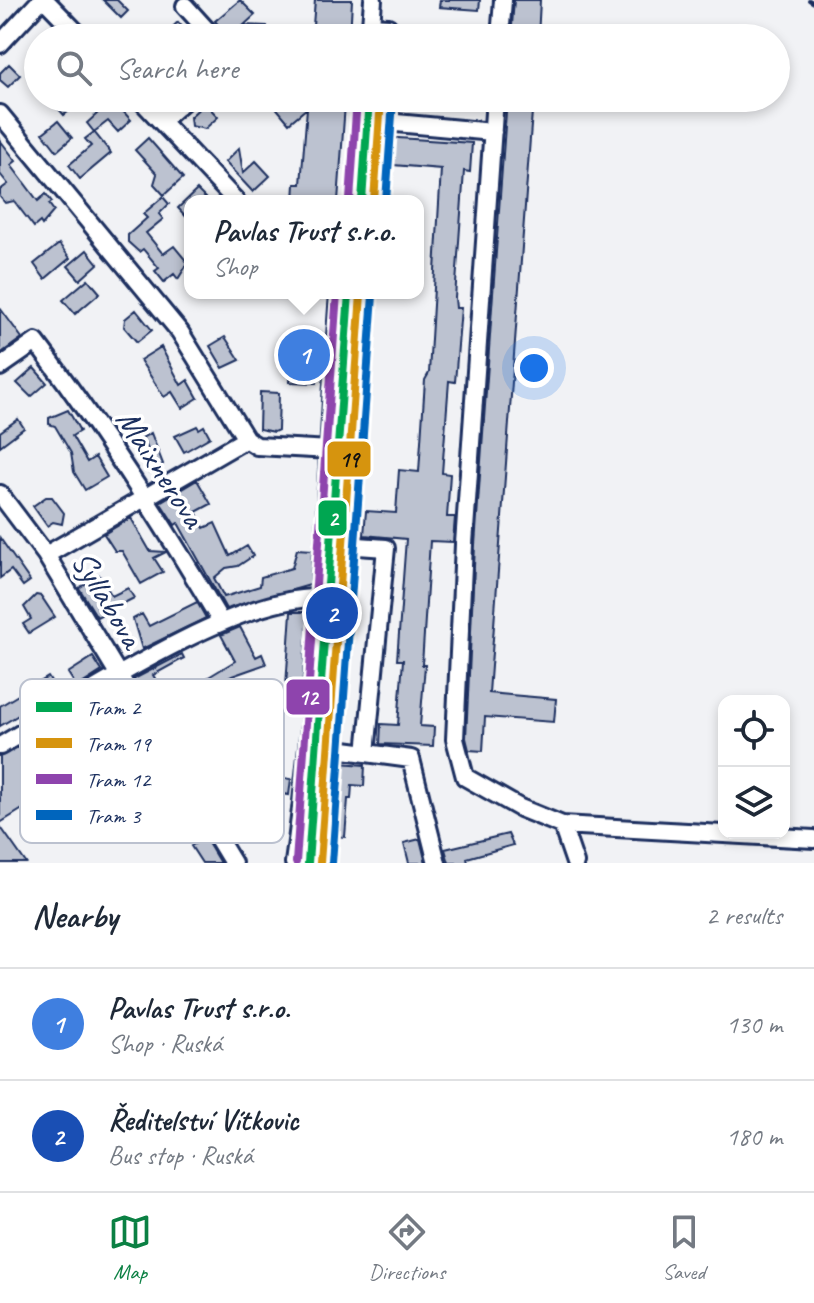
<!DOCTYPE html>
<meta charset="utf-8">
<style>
body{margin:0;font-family:Caveat,sans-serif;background:#f6f6f7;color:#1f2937}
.controls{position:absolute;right:24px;bottom:24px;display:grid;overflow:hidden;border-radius:16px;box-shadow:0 4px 12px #0003}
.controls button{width:72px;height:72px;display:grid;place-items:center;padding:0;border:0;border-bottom:2px solid #e0e1e3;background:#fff;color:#1f2937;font:40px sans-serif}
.you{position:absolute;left:534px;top:368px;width:28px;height:28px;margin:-20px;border:6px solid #fff;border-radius:50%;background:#1a73e8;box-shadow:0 0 0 12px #1a73e833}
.badge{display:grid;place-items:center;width:52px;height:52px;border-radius:50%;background:#0b8043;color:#fff;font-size:26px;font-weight:700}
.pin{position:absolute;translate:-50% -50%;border:4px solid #fff;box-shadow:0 2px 8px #0006}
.popup{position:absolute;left:184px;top:195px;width:240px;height:104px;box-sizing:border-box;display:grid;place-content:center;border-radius:16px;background:#fff;filter:drop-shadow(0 2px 6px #0005);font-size:26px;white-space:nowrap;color:#747a83}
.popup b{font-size:30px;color:#1f2937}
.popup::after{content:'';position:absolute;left:50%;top:100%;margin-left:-16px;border:16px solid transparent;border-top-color:#fff}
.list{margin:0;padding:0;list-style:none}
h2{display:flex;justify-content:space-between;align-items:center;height:104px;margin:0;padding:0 32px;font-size:34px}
h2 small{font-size:26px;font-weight:400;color:#747a83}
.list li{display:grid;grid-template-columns:52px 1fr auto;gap:24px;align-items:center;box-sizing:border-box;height:112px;padding:0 32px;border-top:2px solid #e0e1e3}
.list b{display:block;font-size:30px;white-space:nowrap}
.list p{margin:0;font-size:26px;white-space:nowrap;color:#747a83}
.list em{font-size:26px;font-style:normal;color:#747a83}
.icon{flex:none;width:44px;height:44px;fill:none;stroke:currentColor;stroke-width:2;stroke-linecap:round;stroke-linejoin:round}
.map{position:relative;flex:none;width:814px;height:863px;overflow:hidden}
.search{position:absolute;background:#fff;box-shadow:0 4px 12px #0003;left:24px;right:24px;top:24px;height:88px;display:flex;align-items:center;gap:20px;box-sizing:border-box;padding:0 28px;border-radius:44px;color:#747a83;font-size:30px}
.sheet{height:328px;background:#fff}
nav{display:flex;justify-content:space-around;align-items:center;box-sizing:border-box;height:112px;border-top:2px solid #e0e1e3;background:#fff;font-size:22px;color:#747a83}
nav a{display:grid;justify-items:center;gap:4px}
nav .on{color:#0b8043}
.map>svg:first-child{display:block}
.building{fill:#bcc2d0;stroke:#1b2f5e;stroke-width:2}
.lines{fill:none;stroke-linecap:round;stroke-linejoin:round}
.minor-casing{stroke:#1b2f5e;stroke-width:22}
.minor{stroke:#fff;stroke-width:16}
.rail{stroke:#1b2f5e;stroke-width:4}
.tram-1-casing{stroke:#fff;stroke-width:14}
.tram-2-casing{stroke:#fff;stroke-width:14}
.tram-3-casing{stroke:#fff;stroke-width:14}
.tram-4-casing{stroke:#fff;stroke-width:14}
.tram-1{stroke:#00a651;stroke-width:8}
.tram-2{stroke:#d6940e;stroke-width:8}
.tram-3{stroke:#8e44ad;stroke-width:8}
.tram-4{stroke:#0065bd;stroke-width:8}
.labels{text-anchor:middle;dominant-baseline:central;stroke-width:7;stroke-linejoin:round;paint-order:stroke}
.street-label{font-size:34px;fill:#1b2f5e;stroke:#fff}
.key{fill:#fff;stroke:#bbc1cf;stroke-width:2}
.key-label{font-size:22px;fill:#1b2f5e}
.line-badge{stroke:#fff;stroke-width:3}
.badge-label{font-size:22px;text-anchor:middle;font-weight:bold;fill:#fff}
.pale-badge-label{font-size:22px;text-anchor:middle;font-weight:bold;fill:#111}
</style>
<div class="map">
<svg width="814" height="863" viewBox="0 0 814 863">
<rect width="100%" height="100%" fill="#f1f2f5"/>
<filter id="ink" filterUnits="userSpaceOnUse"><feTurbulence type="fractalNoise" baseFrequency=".0125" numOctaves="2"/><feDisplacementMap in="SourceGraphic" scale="16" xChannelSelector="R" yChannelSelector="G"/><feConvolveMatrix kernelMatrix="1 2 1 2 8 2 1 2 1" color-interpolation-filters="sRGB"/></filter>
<g filter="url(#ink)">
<path class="building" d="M 103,0 L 117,0 L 128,11 L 121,18 Z
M 240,0 L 255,15 L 244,25 L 267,26 L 268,30 L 289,29 L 289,38 L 229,38 L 215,21 Z
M 315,0 L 352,0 L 350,38 L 312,38 Z
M 440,0 L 480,0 L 479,10 L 439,7 Z
M 514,0 L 540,0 L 538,38 L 511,38 Z
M 178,22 L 192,38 L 170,38 L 166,33 Z
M 9,64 L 20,75 L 8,87 L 0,80 L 0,73 Z
M 70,98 L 111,98 L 131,120 L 118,132 L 108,121 L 94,132 L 111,153 L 80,179 L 69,165 L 91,146 L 85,139 L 94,132 L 87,123 L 97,114 L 84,99 L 64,115 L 58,108 Z
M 268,98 L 345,104 L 338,201 L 294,201 L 295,184 L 301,184 L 307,108 L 289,123 Z
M 507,98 L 533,98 L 489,693 L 556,699 L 554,722 L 485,717 L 483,751 L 469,750 L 466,738 L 475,545 Z
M 205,103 L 218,117 L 205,129 L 191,126 L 190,117 Z
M 58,121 L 72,138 L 57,151 L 43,133 Z
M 383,137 L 472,143 L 470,172 L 464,171 L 455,298 L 456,308 L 461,308 L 455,382 L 449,381 L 442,473 L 450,474 L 447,517 L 455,517 L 453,542 L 430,541 L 422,665 L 425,665 L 420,726 L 434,727 L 433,746 L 380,744 L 381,724 L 398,725 L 403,660 L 397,660 L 406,539 L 364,535 L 366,511 L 396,513 L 399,470 L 419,472 L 425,380 L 429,373 L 441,169 L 381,164 Z
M 148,138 L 183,178 L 164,195 L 154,184 L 157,174 L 135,150 Z
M 0,140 L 16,161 L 11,165 L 38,201 L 46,194 L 52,202 L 49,204 L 54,211 L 42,225 L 40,222 L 34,227 L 14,201 L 5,203 L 0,197 L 0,190 L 8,184 L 0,174 Z
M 239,148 L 243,173 L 256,161 L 270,176 L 253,192 L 225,162 Z
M 197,190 L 208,201 L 190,201 L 190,221 L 178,208 Z
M 163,197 L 169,204 L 159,214 L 163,219 L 146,233 L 163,254 L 174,246 L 188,263 L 178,279 L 174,274 L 164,282 L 155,271 L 159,268 L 143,249 L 139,252 L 128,242 L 128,235 L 147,218 L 143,214 Z
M 59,244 L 70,258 L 45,279 L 34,264 Z
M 87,250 L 98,264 L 80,280 L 68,266 Z
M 88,279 L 100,293 L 75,314 L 63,300 Z
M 0,308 L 22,338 L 0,354 Z
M 136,310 L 152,330 L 137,342 L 124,327 L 125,319 Z
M 294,332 L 321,333 L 317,383 L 290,382 Z
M 225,337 L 240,360 L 223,368 L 210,346 Z
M 161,347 L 181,385 L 188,380 L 198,398 L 182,408 L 172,392 L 164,397 L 140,360 Z
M 34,368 L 47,383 L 31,397 L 17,383 Z
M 260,392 L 279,393 L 278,430 L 274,432 L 259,429 Z
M 68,410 L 80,431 L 72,436 L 87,462 L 95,457 L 107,477 L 85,490 L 74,472 L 71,453 L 55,426 L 49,424 L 49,418 Z
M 18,419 L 24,428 L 0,446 L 0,432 Z
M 197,426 L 199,429 L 204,426 L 210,437 L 184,452 L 175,436 Z
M 151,433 L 163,464 L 150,472 L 141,457 L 150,453 L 142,438 Z
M 197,480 L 211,504 L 196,512 L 204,528 L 215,523 L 230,556 L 247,546 L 253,556 L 238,566 L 226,568 L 214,578 L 224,597 L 260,586 L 261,577 L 292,568 L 297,549 L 312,550 L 310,585 L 226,609 L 178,523 L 175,525 L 160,502 Z
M 46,497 L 52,497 L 64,513 L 62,524 L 53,522 L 47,526 L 33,506 Z
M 131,518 L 150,551 L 166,552 L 154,558 L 163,572 L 141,584 L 122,551 L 115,551 L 104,534 Z
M 0,538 L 30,581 L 23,586 L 11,570 L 0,578 Z
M 99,575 L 112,596 L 128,588 L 134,598 L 97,617 L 79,588 Z
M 36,595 L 41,596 L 55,617 L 29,633 L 23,624 L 31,619 L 24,607 Z
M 197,602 L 206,618 L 142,649 L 133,619 L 142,614 L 149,626 Z
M 291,612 L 308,612 L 302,687 L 286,686 Z
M 240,627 L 256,657 L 262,654 L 266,664 L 232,676 L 174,710 L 215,776 L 200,785 L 134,679 L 182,654 L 184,658 L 153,675 L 169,701 L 235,661 L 221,635 Z
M 93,657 L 102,671 L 77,687 L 68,673 Z
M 48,677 L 57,692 L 0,726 L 0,706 Z
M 116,693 L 142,735 L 107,760 L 93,738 L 87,742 L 83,730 L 104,718 L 96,705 Z
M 67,718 L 76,733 L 23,768 L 35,787 L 22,795 L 29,805 L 0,823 L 0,757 Z
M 340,763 L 365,765 L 364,786 L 352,785 L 351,799 L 348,799 L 345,837 L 333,836 Z
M 111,765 L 134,804 L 96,831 L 79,803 L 100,790 L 92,776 Z
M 232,769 L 240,781 L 224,792 L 216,779 Z
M 253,774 L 291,779 L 289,795 L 251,789 Z
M 55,803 L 62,814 L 41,827 L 34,817 Z
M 246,813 L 279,817 L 276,839 L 260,837 L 259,842 L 248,841 L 249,836 L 244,835 Z
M 0,826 L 26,863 L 0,863 Z
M 508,834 L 513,845 L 467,858 L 468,863 L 449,863 L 445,849 Z
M 205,838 L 220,863 L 202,863 L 191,846 Z
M 420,839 L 426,863 L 409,863 L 404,843 Z"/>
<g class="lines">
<defs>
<path id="minor" d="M 45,0 L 82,38
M 185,6 L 214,38
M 371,26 L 388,27 L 397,38
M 370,38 L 373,0
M 500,38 L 503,0
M 0,44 L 41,0
M 139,98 L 236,201
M 495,98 L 464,544 L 455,739 L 465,777 L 520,808 L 562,825 L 575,863
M 0,114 L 180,332 L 246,439
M 364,120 L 493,132
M 161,121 L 187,98
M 385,122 L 393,98
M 358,201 L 366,98
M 0,367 L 36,342 C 104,432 164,525 221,622
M 0,494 L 46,555 L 233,863
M 344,545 L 386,548 L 366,753
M 46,555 L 246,439 L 257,446 L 331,450
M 0,746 C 76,701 235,594 321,598
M 329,748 L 411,759 L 437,863
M 562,825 L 814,839
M 294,863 C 321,674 325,483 339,293
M 319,863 L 334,708 L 361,293"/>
</defs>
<use href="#minor" class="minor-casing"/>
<use href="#minor" class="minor"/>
<path class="rail" d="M 809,0 L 814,3"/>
<defs>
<path id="tram-1" d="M 362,201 L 369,98
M 308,863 L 349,293"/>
<path id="tram-2" d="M 374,201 L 381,99
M 320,863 L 361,294"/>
<path id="tram-3" d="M 350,200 L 357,98
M 296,862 L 337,293"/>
<path id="tram-4" d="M 386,201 L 393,100
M 332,863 L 373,295"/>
</defs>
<use href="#tram-1" class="tram-1-casing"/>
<use href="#tram-2" class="tram-2-casing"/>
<use href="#tram-3" class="tram-3-casing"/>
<use href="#tram-4" class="tram-4-casing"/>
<use href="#tram-1" class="tram-1"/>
<use href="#tram-2" class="tram-2"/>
<use href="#tram-3" class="tram-3"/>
<use href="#tram-4" class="tram-4"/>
</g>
</g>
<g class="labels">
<g class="street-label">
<text transform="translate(161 468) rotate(57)">Maixnerova</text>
<text transform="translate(108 599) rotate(59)">Syllabova</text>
</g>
</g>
<rect x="20" y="679" width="264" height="164" rx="12" class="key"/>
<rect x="36" y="702" width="36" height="10" fill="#00a651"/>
<rect x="36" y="738" width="36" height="10" fill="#d6940e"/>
<rect x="36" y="774" width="36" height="10" fill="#8e44ad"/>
<rect x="36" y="810" width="36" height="10" fill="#0065bd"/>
<g class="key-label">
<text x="86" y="715">Tram 2</text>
<text x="86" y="751">Tram 19</text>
<text x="86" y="787">Tram 12</text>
<text x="86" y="823">Tram 3</text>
</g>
<g class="line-badge">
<rect x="326" y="440" width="46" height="38" rx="8" fill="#d6940e"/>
<rect x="317" y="499" width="31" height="38" rx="8" fill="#00a651"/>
<rect x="285" y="678" width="46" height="38" rx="8" fill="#8e44ad"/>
</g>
<g class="badge-label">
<text x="333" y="526">2</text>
<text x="308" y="705">12</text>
</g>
<g class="pale-badge-label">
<text x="349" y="467">19</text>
</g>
</svg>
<div class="controls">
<button><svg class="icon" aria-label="locate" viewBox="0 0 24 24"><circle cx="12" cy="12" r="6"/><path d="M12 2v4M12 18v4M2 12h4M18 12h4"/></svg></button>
<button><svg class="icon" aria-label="layers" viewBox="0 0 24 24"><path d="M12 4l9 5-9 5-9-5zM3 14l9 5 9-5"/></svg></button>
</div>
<div class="you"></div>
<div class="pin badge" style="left:304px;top:355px;background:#3f7fe0">1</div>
<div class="popup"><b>Pavlas Trust s.r.o.</b>Shop</div>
<div class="pin badge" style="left:332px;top:613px;background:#1a4fb4">2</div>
<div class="search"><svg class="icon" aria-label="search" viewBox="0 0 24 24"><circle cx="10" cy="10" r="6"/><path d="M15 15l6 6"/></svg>Search here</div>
</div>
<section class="sheet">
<h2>Nearby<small>2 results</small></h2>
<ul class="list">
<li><span class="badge" style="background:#3f7fe0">1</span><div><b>Pavlas Trust s.r.o.</b><p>Shop · Ruská</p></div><em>130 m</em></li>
<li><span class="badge" style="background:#1a4fb4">2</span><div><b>Ředitelství Vítkovic</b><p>Bus stop · Ruská</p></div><em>180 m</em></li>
</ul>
</section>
<nav>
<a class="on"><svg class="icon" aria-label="map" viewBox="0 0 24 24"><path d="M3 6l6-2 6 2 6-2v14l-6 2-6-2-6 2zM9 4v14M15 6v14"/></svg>Map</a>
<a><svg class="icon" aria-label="directions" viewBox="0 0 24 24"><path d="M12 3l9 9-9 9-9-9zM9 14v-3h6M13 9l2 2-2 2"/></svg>Directions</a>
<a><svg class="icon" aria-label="saved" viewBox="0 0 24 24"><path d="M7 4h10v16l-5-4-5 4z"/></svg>Saved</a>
</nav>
